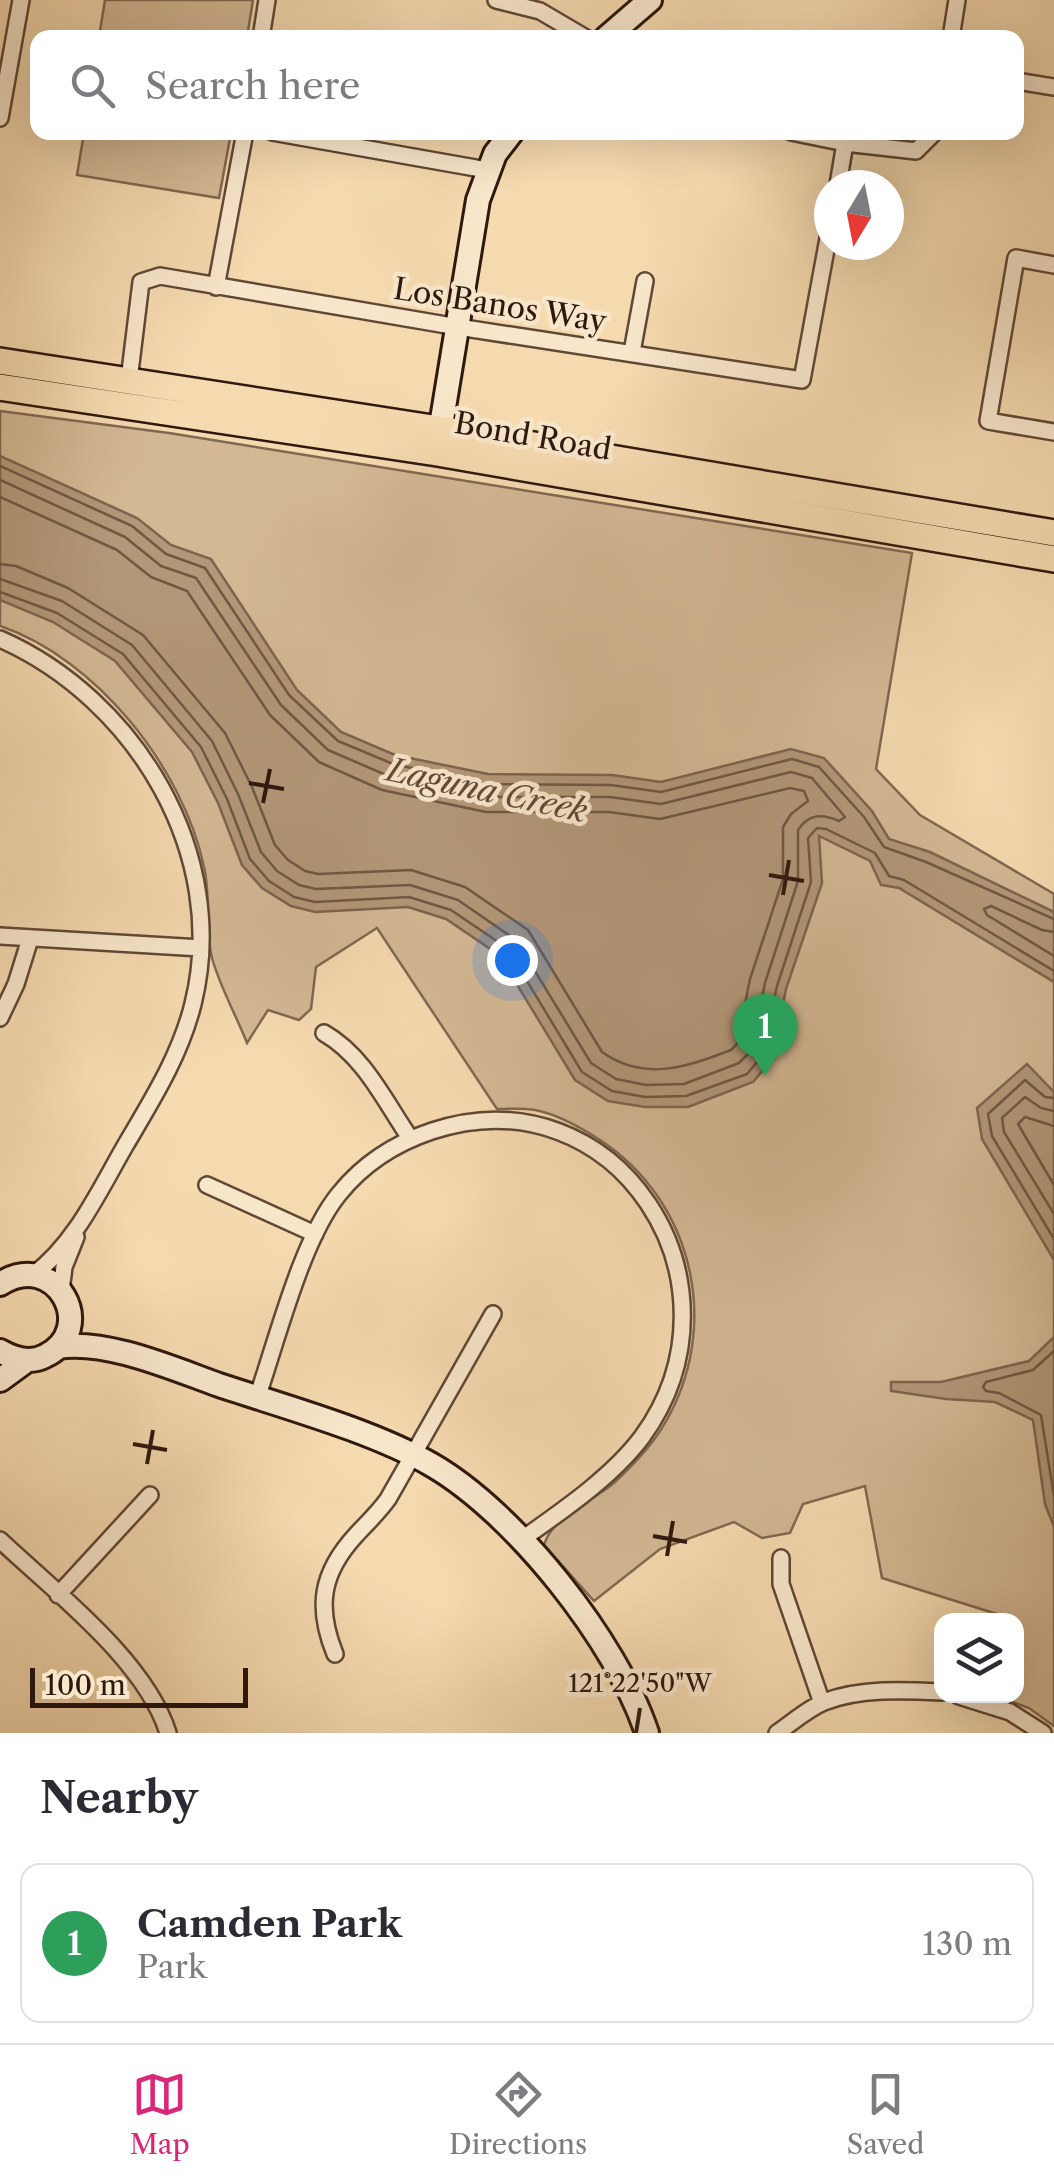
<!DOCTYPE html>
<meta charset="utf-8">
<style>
body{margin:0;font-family:"Libre Caslon Text",serif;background:#f2f2f3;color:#2b2b33}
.controls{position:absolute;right:30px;bottom:30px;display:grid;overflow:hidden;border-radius:20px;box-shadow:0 10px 40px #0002}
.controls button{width:90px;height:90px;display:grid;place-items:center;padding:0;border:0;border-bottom:2px solid #e1e1e2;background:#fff;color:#2b2b33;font:50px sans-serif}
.compass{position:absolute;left:814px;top:170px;width:90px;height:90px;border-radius:50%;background:#fff;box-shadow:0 10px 40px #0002;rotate:190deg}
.scale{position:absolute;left:30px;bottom:25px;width:218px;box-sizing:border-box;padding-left:10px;border:5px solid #2f180e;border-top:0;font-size:28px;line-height:35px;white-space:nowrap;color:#2f180e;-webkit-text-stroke:8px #f8e6cb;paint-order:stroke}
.you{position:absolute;left:512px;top:960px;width:35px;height:35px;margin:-25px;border:8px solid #fff;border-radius:50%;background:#1a73e8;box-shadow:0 0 0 15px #1a73e833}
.badge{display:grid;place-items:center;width:65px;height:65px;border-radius:50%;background:#db2777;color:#fff;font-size:32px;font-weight:700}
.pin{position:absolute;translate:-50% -82px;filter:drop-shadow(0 2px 5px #0008)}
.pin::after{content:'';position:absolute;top:52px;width:35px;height:30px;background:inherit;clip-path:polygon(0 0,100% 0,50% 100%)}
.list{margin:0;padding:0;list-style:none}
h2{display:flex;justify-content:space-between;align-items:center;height:130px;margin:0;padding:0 40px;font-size:42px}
h2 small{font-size:32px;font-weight:400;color:#7c7c81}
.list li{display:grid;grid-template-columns:65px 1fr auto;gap:30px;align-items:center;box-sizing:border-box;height:160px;margin:0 20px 20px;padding:0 20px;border:2px solid #e1e1e2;border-radius:20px}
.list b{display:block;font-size:38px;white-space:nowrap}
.list p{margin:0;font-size:32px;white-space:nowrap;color:#7c7c81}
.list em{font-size:32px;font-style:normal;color:#7c7c81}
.icon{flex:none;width:55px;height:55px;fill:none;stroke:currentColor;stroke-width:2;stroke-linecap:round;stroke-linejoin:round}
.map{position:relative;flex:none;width:1054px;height:1733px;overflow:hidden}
.search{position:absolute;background:#fff;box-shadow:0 10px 40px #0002;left:30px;right:30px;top:30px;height:110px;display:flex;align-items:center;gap:25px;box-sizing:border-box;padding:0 35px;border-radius:20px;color:#7c7c81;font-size:38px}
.sheet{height:310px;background:#fff}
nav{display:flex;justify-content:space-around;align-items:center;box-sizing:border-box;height:140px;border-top:2px solid #e1e1e2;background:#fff;font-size:28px;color:#7c7c81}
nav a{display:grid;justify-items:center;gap:5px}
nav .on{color:#db2777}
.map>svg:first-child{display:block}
.green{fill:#d3b894;stroke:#816851;stroke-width:2.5}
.water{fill:#b29778;stroke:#7e644e;stroke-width:2.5}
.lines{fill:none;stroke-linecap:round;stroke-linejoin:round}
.shore{stroke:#705843;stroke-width:2.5}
.street-casing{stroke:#604836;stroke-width:20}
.secondary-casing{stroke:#2f180e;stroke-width:28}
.primary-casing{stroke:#2f180e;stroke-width:30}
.street{stroke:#f8e6cb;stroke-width:15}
.secondary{stroke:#f8e6cb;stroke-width:22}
.primary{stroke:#f5d9af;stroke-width:25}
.ticks{fill:none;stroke:#2f180e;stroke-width:4}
.labels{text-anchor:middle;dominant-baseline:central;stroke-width:9;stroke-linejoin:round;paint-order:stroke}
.street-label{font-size:30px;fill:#2f180e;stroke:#f8e6cb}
.water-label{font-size:32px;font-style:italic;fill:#634b38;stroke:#f8e6cb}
.ticks-label{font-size:25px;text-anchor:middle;fill:#2f180e;stroke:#f8e6cb;stroke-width:9;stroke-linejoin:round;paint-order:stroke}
</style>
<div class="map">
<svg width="1054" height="1733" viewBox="0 0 1054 1733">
<rect width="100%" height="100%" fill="#f5d9af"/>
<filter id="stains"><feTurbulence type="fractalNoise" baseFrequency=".002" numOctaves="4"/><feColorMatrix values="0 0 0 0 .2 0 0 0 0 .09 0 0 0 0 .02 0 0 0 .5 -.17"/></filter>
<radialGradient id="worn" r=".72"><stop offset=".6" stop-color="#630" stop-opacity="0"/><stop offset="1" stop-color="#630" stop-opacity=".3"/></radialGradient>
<path class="green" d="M 105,0 L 253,0 L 247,37 L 99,37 Z
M 84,133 L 231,133 L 219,198 L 77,175 Z
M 0,411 L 169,433 L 912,553 L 876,769 L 920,815 L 1054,894 L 1054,1726 L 1029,1708 L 996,1696 L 1016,1696 L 1016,1620 L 882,1578 L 865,1486 L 803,1504 L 790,1533 L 762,1538 L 734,1522 L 660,1549 L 594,1601 L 544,1545 C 553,1515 592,1502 615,1482 C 629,1469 645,1452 656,1437 C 725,1338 698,1202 597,1138 C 578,1126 557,1114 535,1110 C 523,1108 509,1109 497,1109 L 377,928 L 316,967 L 311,1009 L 299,1020 L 268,1010 L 247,1043 C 236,1015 220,987 212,958 C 205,933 211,896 204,867 C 183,768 97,659 0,626 Z"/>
<path class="water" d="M 0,456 L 137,518 L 171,545 L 211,559 L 297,690 L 341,732 L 395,755 L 488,774 L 612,775 L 661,782 L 791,749 L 824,758 L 872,811 L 889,839 L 930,852 L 1054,912 L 1054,982 L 899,888 L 881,885 L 870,861 L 819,836 L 822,883 L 786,989 L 772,1060 L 753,1082 L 688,1107 L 645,1107 L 608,1101 L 575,1080 L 499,955 L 446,919 L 408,907 L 315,912 L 291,906 L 262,888 L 242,865 L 218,803 L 192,752 L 115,661 L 53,622 L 0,600 Z
M 1027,1064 L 1054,1092 L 1054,1260 L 982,1139 L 977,1108 Z
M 1054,1337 L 1054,1527 L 1045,1504 L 1033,1420 L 995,1402 L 946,1399 L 891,1391 L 891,1382 L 941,1382 L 1029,1361 Z"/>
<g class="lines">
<path class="shore" d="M 0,466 L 132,526 L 166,554 L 205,568 L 289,695 L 338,741 L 393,764 L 486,784 L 611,785 L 661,792 L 792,759 L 819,767 L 864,817 L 884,847 L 926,862 L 1054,919
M 0,480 L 125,537 L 161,566 L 196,578 L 281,705 L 328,750 L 386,775 L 487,797 L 610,797 L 661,804 L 791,772 L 812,778 L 845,817 L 839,821 C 823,814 809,813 798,830 L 798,881 L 765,983 L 751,1051 L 739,1063 L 684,1084 L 646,1085 L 616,1079 L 591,1063 L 516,940 L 458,900 L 410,885 L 316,889 L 299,885 L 277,871 L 261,852 L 238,794 L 212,741 L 132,645 L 62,601 L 0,579
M 0,497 L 117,550 L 151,577 L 187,591 L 270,715 L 319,762 L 382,790 L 486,812 L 609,812 L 660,819 L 790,788 L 804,791 L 808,801 L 791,814 L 783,827 L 783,879 L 750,979 L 737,1044 L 731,1050 C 687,1067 644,1082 602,1052 L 528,930 L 465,887 L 411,870 L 318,874 L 305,871 L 288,860 L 275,845 L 252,787 L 225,733 L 143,635 L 68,588 L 16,566 L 0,564
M 0,592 L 57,613 L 123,654 L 201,747 L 227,799 L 250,859 L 269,881 L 294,897 L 315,902 L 409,897 L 451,910 L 507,948 L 582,1072 L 612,1091 L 645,1097 L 686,1096 L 747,1074 L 762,1056 L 777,986 L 811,882 L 808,838 L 817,828 L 826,829 L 875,853 L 889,876 L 904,880 L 1054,971
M 1054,932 L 1042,930 L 991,906 L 984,909 L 987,915 L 1054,956
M 1054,1098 L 1045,1097 L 1025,1080 L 988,1114 L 992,1136 L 1054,1239
M 1054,1111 L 1041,1108 L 1025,1097 L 1002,1118 L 1004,1132 L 1054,1214
M 1054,1126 L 1025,1117 L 1018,1124 L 1054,1185
M 1054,1351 L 1033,1370 L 986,1382 L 983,1387 L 986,1391 L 999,1393 L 1041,1415 L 1054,1496"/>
<defs>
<path id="street" d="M 496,0 L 540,11 L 586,38
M 261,38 L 267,0
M 951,38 L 957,0
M 1016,81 L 1054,87
M 0,118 L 21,0
M 272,132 L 487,170
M 791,132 L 845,143 L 916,151 L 935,132
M 838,185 L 845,143
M 1054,265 L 1016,258 L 988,421 L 1054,432
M 216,287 L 245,132
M 632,352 L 645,281
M 129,380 L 141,282 L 160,276 L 458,327 L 802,380 L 829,233
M 0,639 C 136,699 230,855 193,1004 C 180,1056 152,1100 125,1146 C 99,1191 75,1244 33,1275
M 0,936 L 201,948
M 0,1018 L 16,984 L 30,939
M 324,1033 C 364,1056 384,1100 410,1138
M 207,1185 L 315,1234
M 61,1291 L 64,1267 L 76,1237
M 257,1398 C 277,1340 302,1239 339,1194 C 363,1164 396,1143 432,1131 C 616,1070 754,1283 642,1437 C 612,1477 562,1511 521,1540
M 0,1540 C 55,1592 146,1661 168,1733
M 781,1558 L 781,1584 L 822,1703
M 58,1595 L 150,1495
M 335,1654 C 316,1607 321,1573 356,1535 C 367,1523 378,1513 388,1499 L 493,1314
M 959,1696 L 1010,1712 L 1043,1733
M 777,1733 C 792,1723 807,1709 824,1702 C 859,1688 904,1690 942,1692"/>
<path id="secondary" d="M 606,38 L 650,0
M 438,444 L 478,200 L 495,154 L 512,132
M 0,1284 C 55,1248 100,1329 45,1356 C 30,1364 14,1359 0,1351
M 58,1347 C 106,1339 174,1369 219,1385 C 285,1407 373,1431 432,1465 C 515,1513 617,1642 647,1733
M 0,1380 L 26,1361"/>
<path id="primary" d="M 0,361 L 439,429 L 1054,533
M 0,387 L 437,453 L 1054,559"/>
</defs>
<use href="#street" class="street-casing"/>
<use href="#secondary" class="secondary-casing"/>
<use href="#primary" class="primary-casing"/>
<use href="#street" class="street"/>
<use href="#secondary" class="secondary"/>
<use href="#primary" class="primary"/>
</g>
<path class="ticks" d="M 249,783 L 284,789M 263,803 L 270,769M 769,875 L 804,881M 783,895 L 789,860M 133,1444 L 167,1450M 147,1464 L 153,1430M 653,1536 L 687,1542M 667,1556 L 673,1521M 636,1733 L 640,1708"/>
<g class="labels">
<g class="street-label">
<text transform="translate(500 305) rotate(9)">Los Banos Way</text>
<text transform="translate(533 436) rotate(10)">Bond Road</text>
</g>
<g class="water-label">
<text transform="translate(487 790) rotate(12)">Laguna Creek</text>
</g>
</g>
<g class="ticks-label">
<text x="640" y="1692">121°22'50"W</text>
</g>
<rect width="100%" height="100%" filter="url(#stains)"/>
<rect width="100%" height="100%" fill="url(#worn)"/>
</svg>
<div class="controls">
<button><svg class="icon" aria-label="layers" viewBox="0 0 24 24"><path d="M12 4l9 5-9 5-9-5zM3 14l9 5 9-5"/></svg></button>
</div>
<svg class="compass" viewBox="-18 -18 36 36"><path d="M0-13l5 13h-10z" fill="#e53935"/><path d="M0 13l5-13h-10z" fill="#7c7c81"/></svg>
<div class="scale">100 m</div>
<div class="you"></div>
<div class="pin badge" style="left:765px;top:1076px;background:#2e9e5b">1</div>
<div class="search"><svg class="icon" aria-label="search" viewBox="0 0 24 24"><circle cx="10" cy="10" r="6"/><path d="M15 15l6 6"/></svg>Search here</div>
</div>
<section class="sheet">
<h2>Nearby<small></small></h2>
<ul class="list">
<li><span class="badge" style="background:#2e9e5b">1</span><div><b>Camden Park</b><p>Park</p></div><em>130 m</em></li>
</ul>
</section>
<nav>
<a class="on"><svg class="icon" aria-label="map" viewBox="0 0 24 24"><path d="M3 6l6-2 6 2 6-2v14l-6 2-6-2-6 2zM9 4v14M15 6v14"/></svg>Map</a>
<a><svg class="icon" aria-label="directions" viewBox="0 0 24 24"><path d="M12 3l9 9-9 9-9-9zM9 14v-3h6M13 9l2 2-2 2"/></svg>Directions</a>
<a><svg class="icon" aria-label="saved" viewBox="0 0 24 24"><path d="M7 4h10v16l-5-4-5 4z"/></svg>Saved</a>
</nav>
